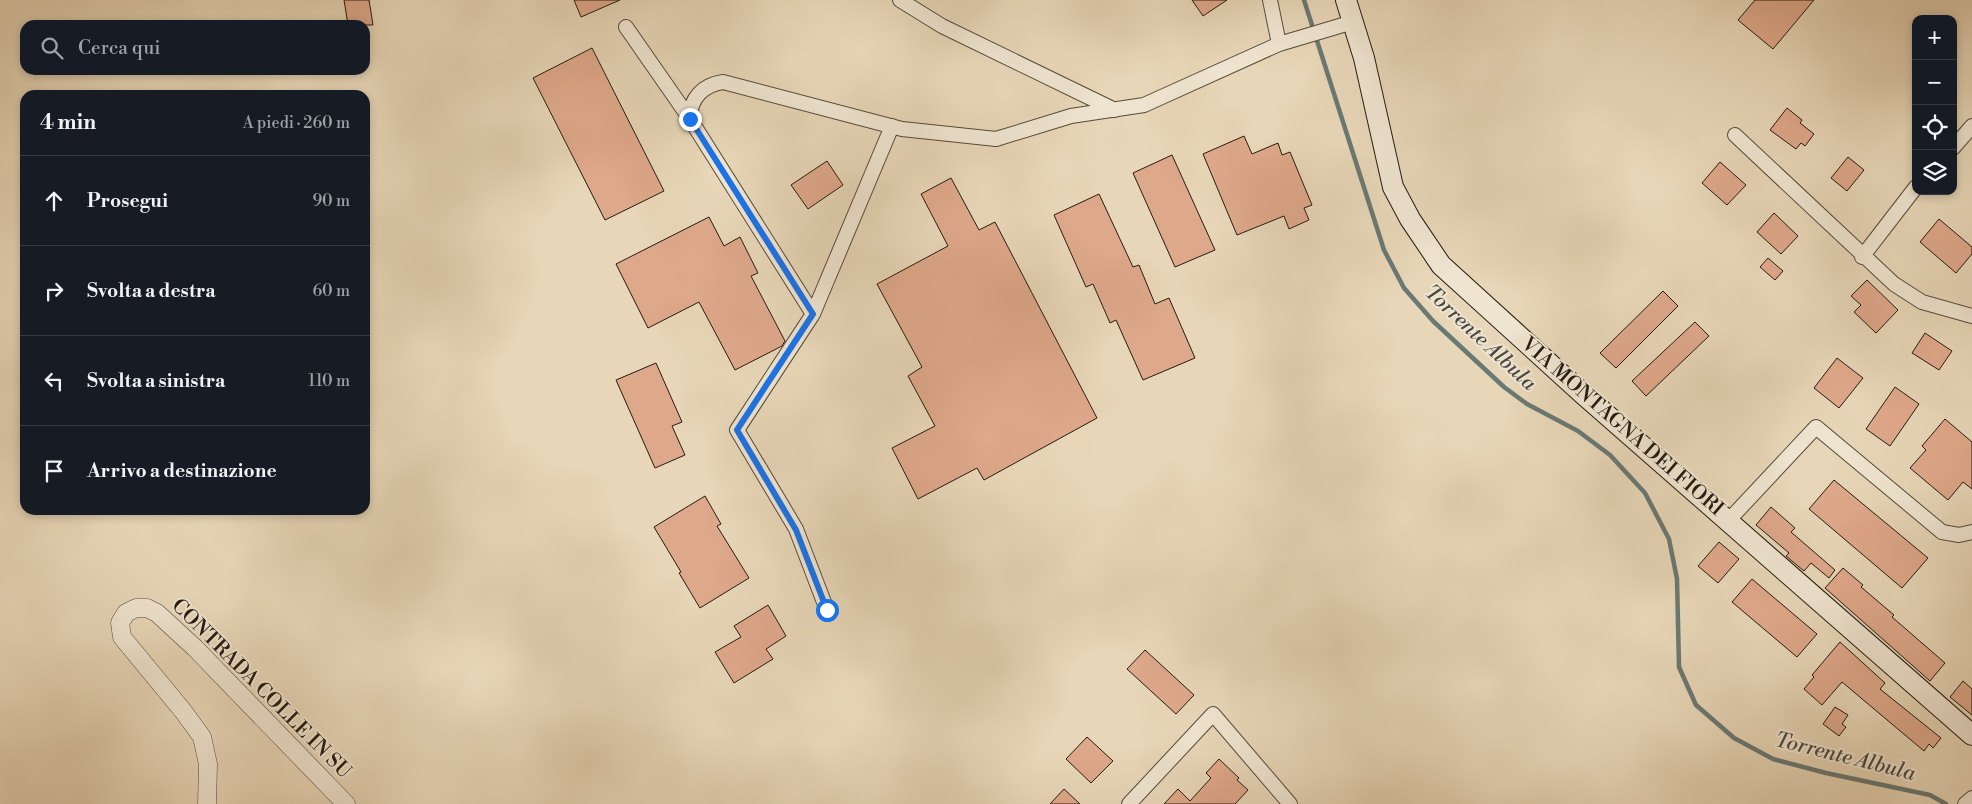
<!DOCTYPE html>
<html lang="it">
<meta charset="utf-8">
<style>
body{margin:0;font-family:"Libre Bodoni",serif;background:#242831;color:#f1f3f6}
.controls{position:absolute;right:15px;top:15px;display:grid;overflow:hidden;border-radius:10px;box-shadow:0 2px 8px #0003}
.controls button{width:45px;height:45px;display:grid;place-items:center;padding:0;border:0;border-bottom:1px solid #363941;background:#171b24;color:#f1f3f6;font:25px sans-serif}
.stop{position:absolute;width:15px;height:15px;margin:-11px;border:4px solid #1a73e8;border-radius:50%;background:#fff}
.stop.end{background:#1a73e8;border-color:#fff;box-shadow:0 1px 5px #0008}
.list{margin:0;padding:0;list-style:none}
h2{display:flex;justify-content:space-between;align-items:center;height:65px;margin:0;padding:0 20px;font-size:21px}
h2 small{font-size:16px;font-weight:400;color:#9ea1a6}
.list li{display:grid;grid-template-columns:32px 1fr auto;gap:15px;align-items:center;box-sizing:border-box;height:90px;padding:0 20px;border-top:1px solid #363941}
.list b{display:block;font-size:19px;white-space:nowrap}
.list em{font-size:16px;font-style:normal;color:#9ea1a6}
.icon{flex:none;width:28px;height:28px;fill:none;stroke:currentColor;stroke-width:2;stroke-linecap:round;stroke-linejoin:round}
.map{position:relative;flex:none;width:1972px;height:804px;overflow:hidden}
.search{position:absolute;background:#171b24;box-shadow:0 2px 8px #0003;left:20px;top:20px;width:350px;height:55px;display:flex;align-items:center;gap:12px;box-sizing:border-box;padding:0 18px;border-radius:15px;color:#9ea1a6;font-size:19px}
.panel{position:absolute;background:#171b24;box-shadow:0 2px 8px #0003;left:20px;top:90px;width:350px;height:425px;border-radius:15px}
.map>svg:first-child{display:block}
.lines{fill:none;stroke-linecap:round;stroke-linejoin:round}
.stream{stroke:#6a7973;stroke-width:4.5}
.building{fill:#dea88a;stroke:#261b11}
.minor-casing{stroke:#564a3a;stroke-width:16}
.tertiary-casing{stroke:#564a3a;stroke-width:19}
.secondary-casing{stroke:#261b11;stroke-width:22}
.minor{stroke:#efe4d0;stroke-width:14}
.tertiary{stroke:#efe4d0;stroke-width:18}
.secondary{stroke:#efe4d0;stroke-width:20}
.route{stroke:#1a73e8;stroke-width:6}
.labels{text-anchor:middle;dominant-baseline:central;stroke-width:4;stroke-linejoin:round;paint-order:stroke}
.street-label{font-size:20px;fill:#261b11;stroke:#efe4d0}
.water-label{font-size:21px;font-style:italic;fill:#484a42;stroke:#efe4d0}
</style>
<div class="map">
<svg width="1972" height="804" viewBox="0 0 1972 804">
<rect width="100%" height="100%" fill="#e7d6b7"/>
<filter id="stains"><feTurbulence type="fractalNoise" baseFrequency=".004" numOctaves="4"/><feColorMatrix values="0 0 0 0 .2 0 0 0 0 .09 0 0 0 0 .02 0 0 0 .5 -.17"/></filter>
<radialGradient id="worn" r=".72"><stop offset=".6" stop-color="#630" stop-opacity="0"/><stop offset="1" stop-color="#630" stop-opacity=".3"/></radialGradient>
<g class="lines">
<path class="stream" d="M 1304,0 L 1384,250 L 1404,288 L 1433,321 L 1504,387 L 1527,404 L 1578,431 L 1610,455 L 1645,493 L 1669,539 L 1677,579 L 1679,667 L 1696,705 L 1734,738 L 1773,759 L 1826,773 L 1930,795 L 1946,804"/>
</g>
<path class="building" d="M 344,0 L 369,0 L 373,25 L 348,25 Z
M 574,0 L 620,0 L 581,17 Z
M 1192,0 L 1227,0 L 1203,16 Z
M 1755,0 L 1814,0 L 1773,49 L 1738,20 Z
M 592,48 L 664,191 L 605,220 L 533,78 Z
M 1787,108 L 1802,120 L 1800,123 L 1814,134 L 1805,146 L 1801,143 L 1796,149 L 1770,130 Z
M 1244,136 L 1252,154 L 1278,143 L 1282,155 L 1290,152 L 1312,205 L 1304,208 L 1309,220 L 1289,229 L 1284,216 L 1237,235 L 1203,154 Z
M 1172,155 L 1215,250 L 1175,267 L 1133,173 Z
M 1848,157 L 1864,170 L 1847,191 L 1831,178 Z
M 827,161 L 843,185 L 808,209 L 791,185 Z
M 1720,162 L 1746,185 L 1727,205 L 1702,183 Z
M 951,178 L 979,230 L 995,222 L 1097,418 L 984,480 L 977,468 L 918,499 L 892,448 L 935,426 L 908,376 L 922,367 L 877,284 L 948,246 L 921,194 Z
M 1099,194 L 1133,267 L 1139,265 L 1155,304 L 1169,298 L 1195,358 L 1143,380 L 1116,320 L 1110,323 L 1093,284 L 1086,287 L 1054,215 Z
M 1774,213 L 1798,236 L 1781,254 L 1757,232 Z
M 709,217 L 724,246 L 740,237 L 758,273 L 751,276 L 785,341 L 782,346 L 735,370 L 699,302 L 648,328 L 616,264 Z
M 1939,219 L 1972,247 L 1972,254 L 1956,273 L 1920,242 Z
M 1768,258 L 1783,271 L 1775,280 L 1760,267 Z
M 1867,280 L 1898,310 L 1876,333 L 1854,312 L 1861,305 L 1851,296 Z
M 1663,291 L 1678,306 L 1616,368 L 1600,353 Z
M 1695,322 L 1709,336 L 1646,396 L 1632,381 Z
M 1925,333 L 1952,351 L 1939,370 L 1912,353 Z
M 1837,358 L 1863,378 L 1839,408 L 1814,388 Z
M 656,363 L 682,422 L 672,426 L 685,455 L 655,468 L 616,380 Z
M 1895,387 L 1919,404 L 1890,446 L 1866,429 Z
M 1945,419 L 1972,442 L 1972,489 L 1963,482 L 1948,500 L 1910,468 L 1926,450 L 1922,446 Z
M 1834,480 L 1928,558 L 1902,588 L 1809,509 Z
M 705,496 L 721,524 L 717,526 L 749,578 L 700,608 L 679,573 L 681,572 L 654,527 Z
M 1771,507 L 1795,528 L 1791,532 L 1835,570 L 1829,578 L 1811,563 L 1804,571 L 1786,556 L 1789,553 L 1756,525 Z
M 1719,542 L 1739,559 L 1718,583 L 1698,566 Z
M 1843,568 L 1863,585 L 1861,587 L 1894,615 L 1892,617 L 1945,663 L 1930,681 L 1825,588 Z
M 1752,579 L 1817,634 L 1797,657 L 1732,602 Z
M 768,605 L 786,636 L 766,649 L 773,659 L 734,683 L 715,652 L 741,637 L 734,626 Z
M 1840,642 L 1885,683 L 1880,689 L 1941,738 L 1933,748 L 1929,744 L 1924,751 L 1842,682 L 1822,705 L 1804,689 L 1814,677 L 1812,675 Z
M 1145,650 L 1194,695 L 1176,714 L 1127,669 Z
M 1963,681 L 1972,689 L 1972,715 L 1950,697 Z
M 1835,707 L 1848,715 L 1842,724 L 1846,727 L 1839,736 L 1823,724 Z
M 1087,737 L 1113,761 L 1091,783 L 1066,759 Z
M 1219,759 L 1239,778 L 1237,780 L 1248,790 L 1235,804 L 1164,804 L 1178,789 L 1190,801 L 1211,778 L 1206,773 Z
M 1064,789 L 1080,804 L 1050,804 Z"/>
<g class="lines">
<defs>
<path id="minor" d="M 900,0 L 942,26 L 1115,110
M 1270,0 L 1279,44
M 626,27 L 690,119 L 813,314
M 690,119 C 690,98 703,85 723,82 L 902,129 L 996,139 L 1071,116 L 1144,105 L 1279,44 L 1353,22
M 1735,135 L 1894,284 L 1922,302 L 1972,316
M 1953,148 L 1972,126
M 1862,257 L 1916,187
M 1728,521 L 1816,427 L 1942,532 L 1959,535 L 1972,532
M 827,610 L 796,529 L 737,430 L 813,314 L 892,126
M 1129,804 L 1213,714 L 1290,804
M 1965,804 L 1972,798"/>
<path id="tertiary" d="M 207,804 L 208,764 L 202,737 L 183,711 L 122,637 L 120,623 L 126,613 L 136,608 L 147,608 L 157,613 L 195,648 L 346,804"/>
<path id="secondary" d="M 1346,0 L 1364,58 L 1393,187 L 1410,219 L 1441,265 L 1583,394 L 1972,735"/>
</defs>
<use href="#minor" class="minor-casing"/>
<use href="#tertiary" class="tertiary-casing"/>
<use href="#secondary" class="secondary-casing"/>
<use href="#minor" class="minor"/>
<use href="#tertiary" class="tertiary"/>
<use href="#secondary" class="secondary"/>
</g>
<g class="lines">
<path class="route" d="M 690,119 L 813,314 L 737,430 L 796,530 L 827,610"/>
</g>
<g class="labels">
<g class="street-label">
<text transform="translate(1622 427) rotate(41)">VIA MONTAGNA DEI FIORI</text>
<text transform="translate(261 689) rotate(45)">CONTRADA COLLE IN SU</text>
</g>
<g class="water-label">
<text transform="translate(1480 338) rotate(43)">Torrente Albula</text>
<text transform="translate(1845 757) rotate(14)">Torrente Albula</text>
</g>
</g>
<rect width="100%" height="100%" filter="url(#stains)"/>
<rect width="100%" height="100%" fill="url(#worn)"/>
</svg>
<div class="controls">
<button>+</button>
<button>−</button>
<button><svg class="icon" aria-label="locate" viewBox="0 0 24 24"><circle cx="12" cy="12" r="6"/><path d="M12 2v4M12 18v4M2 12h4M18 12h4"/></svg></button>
<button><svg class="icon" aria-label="layers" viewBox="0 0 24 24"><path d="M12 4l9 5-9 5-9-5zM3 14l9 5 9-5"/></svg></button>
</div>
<div class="stop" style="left:827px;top:610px"></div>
<div class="stop end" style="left:690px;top:119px"></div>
<div class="search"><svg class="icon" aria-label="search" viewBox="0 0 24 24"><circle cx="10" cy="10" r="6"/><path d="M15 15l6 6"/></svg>Cerca qui</div>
<section class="panel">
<h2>4 min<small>A piedi · 260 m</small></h2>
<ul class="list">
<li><svg class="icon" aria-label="ahead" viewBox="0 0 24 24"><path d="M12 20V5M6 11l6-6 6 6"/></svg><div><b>Prosegui</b></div><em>90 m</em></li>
<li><svg class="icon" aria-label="right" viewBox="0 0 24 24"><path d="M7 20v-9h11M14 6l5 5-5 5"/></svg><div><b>Svolta a destra</b></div><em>60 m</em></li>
<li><svg class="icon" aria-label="left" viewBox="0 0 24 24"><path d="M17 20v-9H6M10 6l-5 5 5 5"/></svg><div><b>Svolta a sinistra</b></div><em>110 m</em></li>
<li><svg class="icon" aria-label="arrive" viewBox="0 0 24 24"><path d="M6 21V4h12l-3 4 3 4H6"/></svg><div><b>Arrivo a destinazione</b></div></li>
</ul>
</section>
</div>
